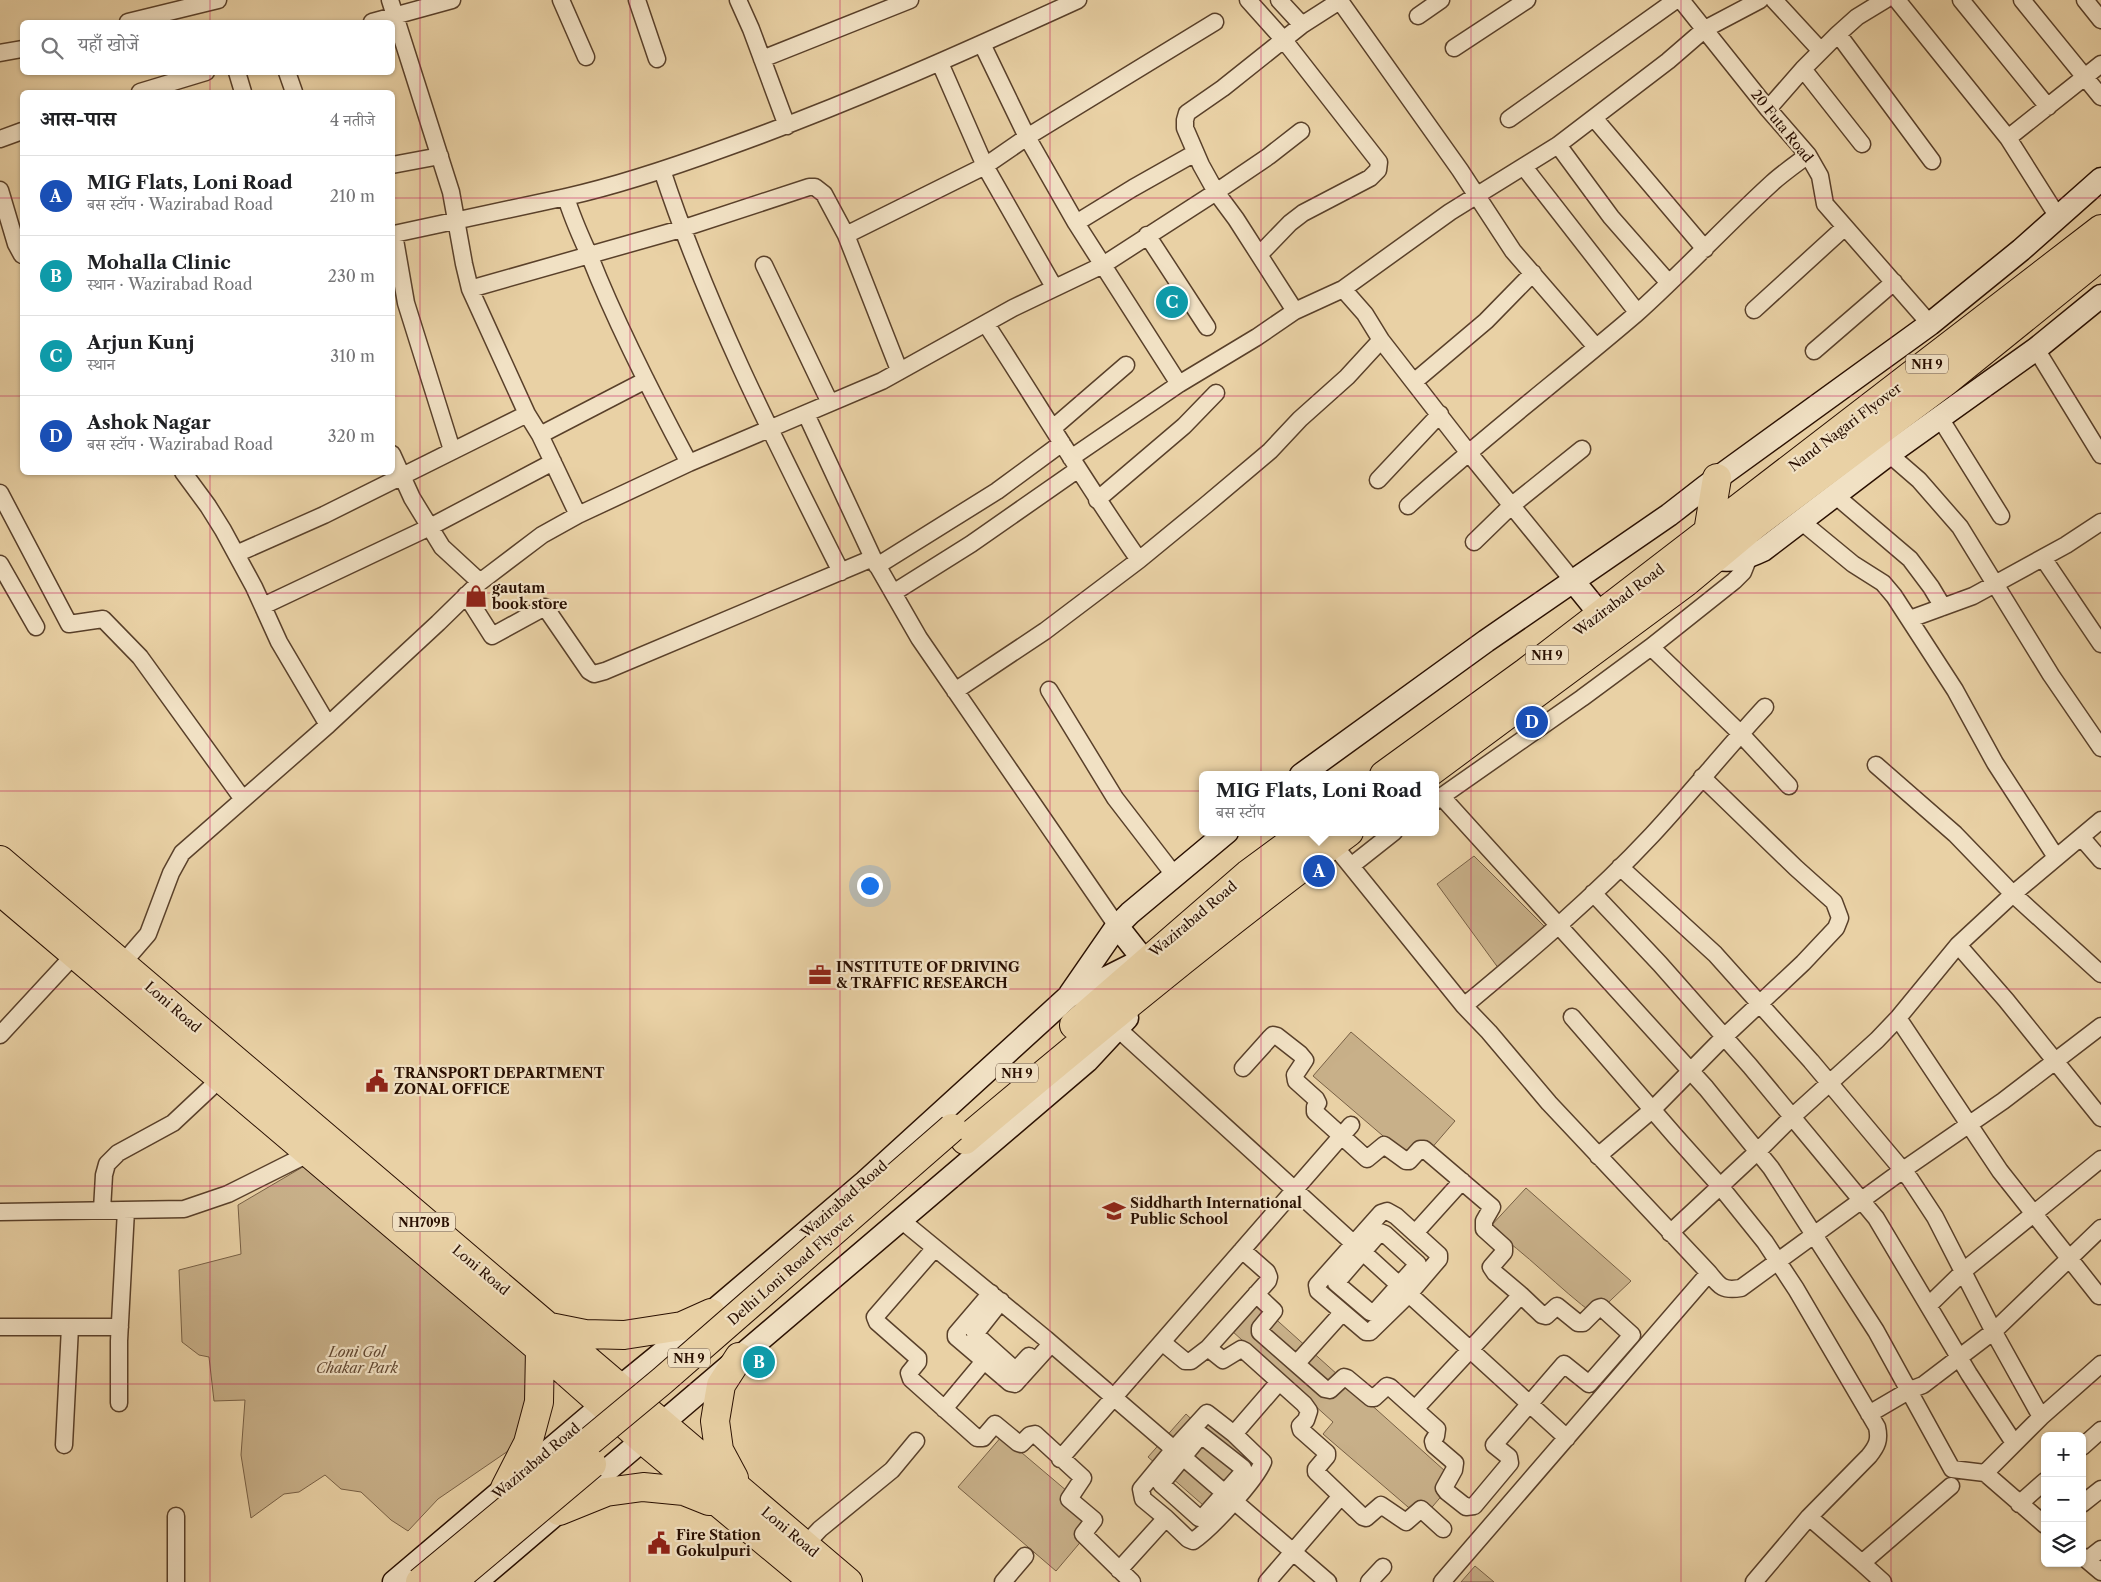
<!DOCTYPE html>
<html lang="hi">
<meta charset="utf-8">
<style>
body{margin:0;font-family:"Libre Caslon Text","Noto Serif Devanagari",serif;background:#f6f6f6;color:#202124}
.controls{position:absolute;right:15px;bottom:15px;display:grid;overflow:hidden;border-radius:8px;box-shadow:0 1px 4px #0004}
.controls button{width:45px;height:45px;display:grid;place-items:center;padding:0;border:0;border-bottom:1px solid #e0e0e0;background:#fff;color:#202124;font:25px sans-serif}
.you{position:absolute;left:869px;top:885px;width:18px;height:18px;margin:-12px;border:4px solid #fff;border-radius:50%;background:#1a73e8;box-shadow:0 0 0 8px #1a73e833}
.badge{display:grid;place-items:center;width:32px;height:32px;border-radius:50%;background:#8f2418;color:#fff;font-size:16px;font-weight:700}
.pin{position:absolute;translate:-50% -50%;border:2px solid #fff;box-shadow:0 1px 5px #0006}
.popup{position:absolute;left:1199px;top:771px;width:240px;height:65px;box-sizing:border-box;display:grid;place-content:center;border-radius:8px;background:#fff;filter:drop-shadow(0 1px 4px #0005);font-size:16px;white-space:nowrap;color:#757577}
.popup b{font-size:19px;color:#202124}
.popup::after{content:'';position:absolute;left:50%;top:100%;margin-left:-10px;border:10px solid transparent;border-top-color:#fff}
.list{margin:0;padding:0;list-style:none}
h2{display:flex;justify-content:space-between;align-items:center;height:65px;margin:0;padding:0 20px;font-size:21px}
h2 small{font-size:16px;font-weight:400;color:#757577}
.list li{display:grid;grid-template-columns:32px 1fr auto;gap:15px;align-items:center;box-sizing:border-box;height:80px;padding:0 20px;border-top:1px solid #e0e0e0}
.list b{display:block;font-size:19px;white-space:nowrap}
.list p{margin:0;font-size:16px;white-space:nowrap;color:#757577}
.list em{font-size:16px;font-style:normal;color:#757577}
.icon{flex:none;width:28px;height:28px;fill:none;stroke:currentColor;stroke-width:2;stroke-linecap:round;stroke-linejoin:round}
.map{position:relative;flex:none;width:2101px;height:1582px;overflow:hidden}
.search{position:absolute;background:#fff;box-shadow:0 1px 4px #0004;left:20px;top:20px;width:375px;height:55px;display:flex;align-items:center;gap:12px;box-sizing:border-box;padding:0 18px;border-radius:8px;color:#757577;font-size:19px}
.panel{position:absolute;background:#fff;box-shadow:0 1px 4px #0004;left:20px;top:90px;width:375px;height:385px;border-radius:8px}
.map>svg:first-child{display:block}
.green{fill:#c8b089;stroke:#786045}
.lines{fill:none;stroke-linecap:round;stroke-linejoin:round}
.street-casing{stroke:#59402a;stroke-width:19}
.secondary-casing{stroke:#290f01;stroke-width:25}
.highway-casing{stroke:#290f01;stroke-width:30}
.street{stroke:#f1e1c4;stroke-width:16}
.secondary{stroke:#f1e1c4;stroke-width:22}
.highway{stroke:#e9d1a5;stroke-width:28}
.highway-bridge-casing{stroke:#290f01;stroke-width:30;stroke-linecap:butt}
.highway-bridge{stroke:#e9d1a5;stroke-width:28}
.grid{fill:none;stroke:#c2185b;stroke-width:1;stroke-opacity:0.55}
.labels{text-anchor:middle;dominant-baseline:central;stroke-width:4.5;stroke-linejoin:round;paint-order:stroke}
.shield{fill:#f1e1c4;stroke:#654e3c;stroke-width:1}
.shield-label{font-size:12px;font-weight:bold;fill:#290f01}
.street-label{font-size:14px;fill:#290f01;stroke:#f1e1c4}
.poi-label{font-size:14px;font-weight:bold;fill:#290f01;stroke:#f1e1c4;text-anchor:start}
.park-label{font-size:14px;font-style:italic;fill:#614731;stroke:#f1e1c4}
</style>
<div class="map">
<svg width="2101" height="1582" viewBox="0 0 2101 1582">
<rect width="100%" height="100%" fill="#e9d1a5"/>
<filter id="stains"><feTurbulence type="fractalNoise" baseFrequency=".004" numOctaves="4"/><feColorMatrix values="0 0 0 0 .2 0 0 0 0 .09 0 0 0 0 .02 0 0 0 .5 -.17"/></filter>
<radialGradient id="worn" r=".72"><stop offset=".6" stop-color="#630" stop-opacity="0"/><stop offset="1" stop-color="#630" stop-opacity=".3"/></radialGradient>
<path class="green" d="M 1474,856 L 1545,927 L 1499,969 L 1437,884 Z
M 1351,1032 L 1455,1121 L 1417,1165 L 1313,1076 Z
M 306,1165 L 530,1352 L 524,1429 L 511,1449 L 438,1499 L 408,1531 L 391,1520 L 361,1492 L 341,1489 L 325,1475 L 299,1492 L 284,1494 L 251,1518 L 241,1455 L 245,1400 L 214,1401 L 209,1357 L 199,1355 L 182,1342 L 179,1270 L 241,1254 L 238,1205 Z
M 1526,1188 L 1631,1281 L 1595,1315 C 1558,1288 1527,1253 1489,1228 Z
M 1253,1288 L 1270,1314 L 1455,1480 L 1422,1519 L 1323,1434 L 1333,1422 L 1222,1322 Z
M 1186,1414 L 1203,1430 L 1217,1414 L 1263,1454 L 1211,1512 L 1148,1457 Z
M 1002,1436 L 1100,1519 L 1056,1571 L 958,1487 Z
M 1475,1566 L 1494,1582 L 1461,1582 Z"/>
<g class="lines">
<defs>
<path id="street" d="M 390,0 L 451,192 L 464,264 L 470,289 L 527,414 L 540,435 L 578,515
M 561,0 L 586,57
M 637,0 L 657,59
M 738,0 L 751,29 L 787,126
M 1248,0 L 1283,39 L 1379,162 L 1378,170 L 1370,178 L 1303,213 L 1290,223 L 1259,255
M 1279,0 L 1302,25
M 1681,0 L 1768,109 L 1808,155 L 1820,176 L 1825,204 L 1930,324
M 1774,0 L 1821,51
M 1897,0 L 2008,138 L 2058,217
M 1961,0 L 2048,107
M 2022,0 L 2101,97
M 2085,0 L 2101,20
M 1340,1 L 1460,170 L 1513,251 L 1596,347
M 1418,16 L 1441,0
M 128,22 L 218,0
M 372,22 L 452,0
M 1838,34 L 1932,161
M 982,44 L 1027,137 L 1076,223 L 1179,384
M 1454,48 L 1527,0
M 0,53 L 22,49
M 762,59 L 910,0
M 940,63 L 985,166 L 1054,287
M 1803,69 L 1862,144
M 237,72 L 243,92
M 287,72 L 294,92
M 140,92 L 206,72
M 1768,109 L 1803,69 L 1838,34 L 1857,17 L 1885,0
M 1594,118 L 1705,249
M 1509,119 L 1676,0
M 1301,131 L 1269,156 L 1216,192 L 1201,165 L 1185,128 L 1185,120 L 1187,113 L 1223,88 L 1302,25 L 1341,0
M 2008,138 L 2101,64
M 0,139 L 22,131
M 1558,145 L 1611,217 L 1668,282
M 392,165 L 440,156
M 1524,167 L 1637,312
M 662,170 C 708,310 775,441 841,572
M 0,190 L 16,244 L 22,255
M 1076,223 L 1133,188 L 1195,153
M 846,235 L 985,166 L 1027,137 L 1215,22
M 1147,235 L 1207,327
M 764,265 L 830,403
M 470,289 L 681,229 L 809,187 L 815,187 L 824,194 L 846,235 L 899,370
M 1343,289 L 1450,212 L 1558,145 L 1668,61 L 1705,29 L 1760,0
M 1754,310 L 1845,227
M 986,324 C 1037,402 1085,483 1139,560
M 2036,349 L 2101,455
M 1814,351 L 1894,282
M 1415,381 L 1486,321 L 1533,273
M 806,414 L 873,558 L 919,638 L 1117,926
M 1940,418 L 2001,516
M 1053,428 L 1126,365
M 540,435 L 646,380
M 452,450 L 406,303 L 394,234 L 566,197
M 392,454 L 412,498 L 442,547 L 480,582
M 1889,454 L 1919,480 L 1960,527 L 2051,675 L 2101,748
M 1071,458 L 1179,384 L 1257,337 L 1295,311
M 689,463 C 653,396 618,328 590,257 C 581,237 572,218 566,197 C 620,185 673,167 725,148 C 846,105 962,53 1078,0
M 183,472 L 208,506 L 223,530 L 254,587 L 279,642 L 328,725
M 1378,480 L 1440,414
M 0,493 L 69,624 L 103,619 L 140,657 L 242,798
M 1836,496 L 1910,559 L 1931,587 L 1943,607
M 1097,500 L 1184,426 L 1216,393
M 1408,506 C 1481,439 1560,379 1636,314 C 1683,272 1726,225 1772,183 C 1783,173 1796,164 1808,155
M 1802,522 L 1853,564 L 1883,583 L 1894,596 L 1955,690 L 1995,763 L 2056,857
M 1474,542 L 1511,506 L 1582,449
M 236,554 L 324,515 L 527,414
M 2043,558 L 2101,644
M 0,564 L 36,627
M 877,566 L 997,491 L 1062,443
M 893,593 L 971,544 L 1077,470
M 466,595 L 492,636 L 545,607 L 589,671 L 594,674 L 605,671 L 873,558
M 263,606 L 430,527 L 553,462
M 1910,619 L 1973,596 L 2066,545 L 2101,522
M 1651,647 L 1740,733 L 1789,786
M 1049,690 L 1115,798 L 1175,876
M 955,691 L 1045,631 L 1139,560 L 1206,505 L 1270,451 L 1300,419 L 1347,377 L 1381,340
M 1876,765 L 1955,834 L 2013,894 L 2101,974
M 1441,796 L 1706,1088 L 1771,1168 L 1876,1331 L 1952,1469 L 1985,1473 L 2045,1525
M 1435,801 L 1582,698 L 1651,647 L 1734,581 L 1743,572 L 1749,557
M 2082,838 L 2101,860
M 1333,844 L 1464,1006 L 1489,1032 L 1549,1103 L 1709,1273 L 1442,1582
M 1351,866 L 1394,832
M 1620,867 L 1715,954 L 1811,1061 L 1910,1179 L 1935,1217 L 1996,1336 L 2041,1417
M 1593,893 L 1660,964 L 1750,1066 L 1876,1218 L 1969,1374 L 2014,1443
M 1958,945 L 2006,1000 L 2101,1118
M 122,964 L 148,934 L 171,873 L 182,853 L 328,725 L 438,623 L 480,582 L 542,535 L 578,515 L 689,463 L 882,381 L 1013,308 L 1103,265 L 1216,192 L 1236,219 L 1295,311 L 1343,289 L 1365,314 L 1381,340 L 1468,452 L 1574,582
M 1464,1006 C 1529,952 1594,897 1652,835 C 1691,793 1726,749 1765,707
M 1572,1017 L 1676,1137 L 1720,1186 L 1765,1242 L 1796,1289 L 1877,1427 C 1880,1440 1877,1446 1869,1456 L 1809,1517 L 1754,1582
M 1117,1028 L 1567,1438
M 0,1035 L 75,954
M 1243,1068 L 1269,1039 L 1273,1035 L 1277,1036 L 1300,1054 L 1305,1060 L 1295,1075 L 1296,1081 L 1316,1099 L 1318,1103 L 1315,1107 L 1315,1112 L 1367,1159 L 1384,1145 L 1406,1161 L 1409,1161 L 1420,1149 L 1424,1149 L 1492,1207 L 1484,1221 L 1484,1229 L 1504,1247 L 1504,1252 L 1491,1267 L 1495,1273 L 1521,1295 L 1415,1409
M 1598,1156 L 1652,1110 L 1724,1037 L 1803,963 L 1836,928 L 1840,918 L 1834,902 L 1796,868 L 1702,777
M 102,1210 L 104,1175 L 107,1164 L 118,1153 L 173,1123 L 221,1078
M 1387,1211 L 1396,1216 L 1439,1255 L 1439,1259 L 1409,1294 L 1370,1332 L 1366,1332 L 1318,1291 L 1317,1285 L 1381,1213 Z
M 0,1212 L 184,1209 L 228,1194 L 310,1153 L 314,1149
M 901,1220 L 1046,1339 L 1328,1582
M 1380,1232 L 1385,1234 L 1418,1264 L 1374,1313 L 1370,1312 L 1336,1283 Z
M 1415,1233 L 1462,1181
M 1670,1233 L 1758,1151 L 1792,1117 L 1877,1040 L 1898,1018
M 935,1248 L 875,1317 L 877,1322 L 918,1358 L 918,1362 L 909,1373 L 911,1379 L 977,1438 L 983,1438 L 995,1424 L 1018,1443 L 1021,1444 L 1030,1435 L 1035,1434 L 1083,1478 L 1069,1499 L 1094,1520 L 1083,1534 L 1132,1582
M 1709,1273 C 1720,1287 1723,1291 1741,1288 L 1903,1170 L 2003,1101 L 2101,1026
M 991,1293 L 956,1334 L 956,1337 L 1010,1383 L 1015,1384 L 1051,1344
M 1256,1294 L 1274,1311 L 1260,1328 L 1260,1332 L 1325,1389 L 1330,1390 L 1344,1377 L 1347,1378 L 1371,1398 L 1374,1398 L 1387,1386 L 1390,1387 L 1437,1429 L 1436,1436 L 1433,1441 L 1434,1445 L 1455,1463 L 1454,1470 L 1444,1488 L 1447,1492 L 1466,1507 L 1474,1506 L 1510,1463 L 1509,1457 L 1494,1445 L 1564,1364 L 1589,1384 L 1632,1335 L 1601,1307 L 1598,1308 L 1583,1323 L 1578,1323 L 1557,1306 L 1546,1316 L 1542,1315 L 1521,1295
M 2099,1296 L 2000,1171 L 1898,1018 L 1958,945 L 2013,894 L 2101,820
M 1001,1301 L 975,1334 L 1014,1369 L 1017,1369 L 1029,1356
M 1929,1305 L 1967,1268 L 2101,1159
M 0,1327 L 120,1327
M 1162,1342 L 1185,1361 L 1191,1361 L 1208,1348 L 1223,1360 L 1241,1349 L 1245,1351 L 1304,1404 L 1309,1411 L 1306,1420 L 1300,1426 L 1301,1430 L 1327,1453 L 1327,1456 L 1316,1469 L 1316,1472 L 1363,1517 L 1366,1518 L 1381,1505 L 1406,1522 L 1421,1509 L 1443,1529
M 1208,1348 L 1268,1281 L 1269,1277 L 1267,1272 L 1242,1250
M 1297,1363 L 1342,1313
M 119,1403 L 119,1341 L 126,1210
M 944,1409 L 984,1361
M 1869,1414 L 1910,1390 L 1923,1385 L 1994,1331 L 2101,1228
M 1234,1434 L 1279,1382
M 1201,1435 L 1243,1468 L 1244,1471 L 1204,1516 L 1199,1518 L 1161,1484 Z
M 64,1445 L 70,1327
M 2082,1447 L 2101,1430
M 1060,1459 L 1351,1125
M 1985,1473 L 2041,1417 L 2101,1364
M 2019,1504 L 2045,1481
M 2082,1504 L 2101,1489
M 176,1516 L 176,1582
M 1809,1517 L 1862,1563
M 805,1545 L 820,1529 L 892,1470 L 916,1441
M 2082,1556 L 2101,1572
M 2087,1560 L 2101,1549
M 1119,1570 L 1166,1518 L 1143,1499 L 1141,1489 L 1174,1449 L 1207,1413 L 1234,1434 L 1263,1462 C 1255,1481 1211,1529 1193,1541 L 1188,1539 L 1166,1518
M 1003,1582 L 1025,1556
M 1267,1582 L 1341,1496
M 1369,1582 L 1383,1567
M 1883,1582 L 1862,1563 L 1951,1486"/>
<path id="secondary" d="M 1714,559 C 1735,561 1744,559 1763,550 L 1889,454 L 2036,349 L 2101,296
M 1574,582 L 1600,614
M 1301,775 L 1486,641 L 1669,515 L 1705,487 L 1930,324 L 2021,250 L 2101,179
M 1117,926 L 1143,959
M 1070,994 L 1117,926 L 1130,913 L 1227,832
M 394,1582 L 604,1404 L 619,1388 L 711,1313 L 865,1182 L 1068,997 L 1136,963
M 476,1582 L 1087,1061 L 1127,1018"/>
<path id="highway" d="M 1708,532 L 1717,478
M 1384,775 L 1526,672 L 2101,229
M 1426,775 L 1685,583 L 1757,523 L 1945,382 L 2101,256
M 0,860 L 848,1582
M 0,891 L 540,1349 L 643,1440 L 814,1582
M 1074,1025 L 1248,874 L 1305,832
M 965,1140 C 1091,1034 1217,930 1349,832
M 550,1327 L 585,1334 L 624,1335 L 682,1326 L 711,1313
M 734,1478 L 719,1450 L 715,1421 L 721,1385 L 739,1357
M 505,1488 L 528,1443 L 539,1402 L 540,1349
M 559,1511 L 606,1492 L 643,1487 L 684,1491 L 709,1501"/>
</defs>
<use href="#street" class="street-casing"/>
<use href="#secondary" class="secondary-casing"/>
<use href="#highway" class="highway-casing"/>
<use href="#street" class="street"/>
<use href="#secondary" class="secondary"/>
<use href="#highway" class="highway"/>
<defs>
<path id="highway-bridge" d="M 420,1582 L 662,1381 L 952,1128
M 452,1582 L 592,1464"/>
</defs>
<use href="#highway-bridge" class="highway-bridge-casing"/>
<use href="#highway-bridge" class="highway-bridge"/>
</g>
<path class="grid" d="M 210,0 L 210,22M 420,0 L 420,1582M 630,0 L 630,1582M 840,0 L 840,1582M 1050,0 L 1050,1582M 1261,0 L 1261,1582M 1471,0 L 1471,1582M 1681,0 L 1681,1582M 1891,0 L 1891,1582M 210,72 L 210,92M 0,198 L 22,198M 392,198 L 2101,198M 0,396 L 22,396M 392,396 L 2101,396M 210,472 L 210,1582M 0,593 L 2101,593M 0,791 L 2101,791M 0,989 L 2101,989M 0,1186 L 2101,1186M 0,1384 L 2101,1384"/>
<defs>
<symbol id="shop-bare" viewBox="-9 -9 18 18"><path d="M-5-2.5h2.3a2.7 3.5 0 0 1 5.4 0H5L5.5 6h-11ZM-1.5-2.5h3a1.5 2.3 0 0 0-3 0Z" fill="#8f2418" stroke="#f1e1c4" stroke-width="2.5" paint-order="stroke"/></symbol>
<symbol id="office-bare" viewBox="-9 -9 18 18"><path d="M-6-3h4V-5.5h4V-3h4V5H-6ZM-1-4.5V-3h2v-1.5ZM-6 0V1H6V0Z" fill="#8f2418" stroke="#f1e1c4" stroke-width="2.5" paint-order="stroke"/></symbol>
<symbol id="civic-bare" viewBox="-9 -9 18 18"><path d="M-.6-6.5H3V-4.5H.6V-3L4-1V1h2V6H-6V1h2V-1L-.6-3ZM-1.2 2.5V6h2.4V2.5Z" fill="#8f2418" stroke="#f1e1c4" stroke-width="2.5" paint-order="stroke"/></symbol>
<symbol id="school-bare" viewBox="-9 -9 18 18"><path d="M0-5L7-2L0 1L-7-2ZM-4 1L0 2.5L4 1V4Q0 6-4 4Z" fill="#8f2418" stroke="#f1e1c4" stroke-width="2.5" paint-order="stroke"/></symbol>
</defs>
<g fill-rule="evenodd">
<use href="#shop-bare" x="460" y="580" width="32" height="32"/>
<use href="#office-bare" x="804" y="959" width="32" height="32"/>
<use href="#civic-bare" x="361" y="1065" width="32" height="32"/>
<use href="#school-bare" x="1098" y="1195" width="32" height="32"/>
<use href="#civic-bare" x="643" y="1527" width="32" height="32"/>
</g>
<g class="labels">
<g class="shield">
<rect x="1906" y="354.5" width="42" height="19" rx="4"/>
<rect x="1526" y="645.5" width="42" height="19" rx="4"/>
<rect x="996" y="1063.5" width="42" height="19" rx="4"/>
<rect x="393" y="1212.5" width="62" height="19" rx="4"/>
<rect x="668" y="1348.5" width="42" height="19" rx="4"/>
</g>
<g class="shield-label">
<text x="1927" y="364">NH 9</text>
<text x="1547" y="655">NH 9</text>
<text x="1017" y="1073">NH 9</text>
<text x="424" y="1222">NH709B</text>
<text x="689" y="1358">NH 9</text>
</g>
<g class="street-label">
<text transform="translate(1782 126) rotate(51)">20 Futa Road</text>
<text transform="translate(1845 427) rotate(-37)">Nand Nagari Flyover</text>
<text transform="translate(1619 600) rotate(-37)">Wazirabad Road</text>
<text transform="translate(1193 919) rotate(-40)">Wazirabad Road</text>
<text transform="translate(173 1007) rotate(41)">Loni Road</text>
<text transform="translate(844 1199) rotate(-41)">Wazirabad Road</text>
<text transform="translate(791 1269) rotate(-41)">Delhi Loni Road Flyover</text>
<text transform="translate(481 1270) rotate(40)">Loni Road</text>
<text transform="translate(536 1461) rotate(-40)">Wazirabad Road</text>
<text transform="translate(790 1532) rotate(40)">Loni Road</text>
</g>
<g class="poi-label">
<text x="492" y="588">gautam<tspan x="492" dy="16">book store</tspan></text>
<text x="836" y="967">INSTITUTE OF DRIVING<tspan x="836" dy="16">&amp; TRAFFIC RESEARCH</tspan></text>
<text x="394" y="1073">TRANSPORT DEPARTMENT<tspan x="394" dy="16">ZONAL OFFICE</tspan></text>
<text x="1130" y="1203">Siddharth International<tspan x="1130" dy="16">Public School</tspan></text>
<text x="676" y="1535">Fire Station<tspan x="676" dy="16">Gokulpuri</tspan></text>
</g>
<g class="park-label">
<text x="357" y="1352">Loni Gol<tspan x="357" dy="16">Chakar Park</tspan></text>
</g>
</g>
<rect width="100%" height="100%" filter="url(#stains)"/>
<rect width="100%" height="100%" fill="url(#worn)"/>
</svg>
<div class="controls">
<button>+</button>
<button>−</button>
<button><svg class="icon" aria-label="layers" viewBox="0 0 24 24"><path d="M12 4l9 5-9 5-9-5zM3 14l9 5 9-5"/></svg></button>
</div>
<div class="you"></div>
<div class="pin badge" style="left:1319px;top:871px;background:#1a4fb4">A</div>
<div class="popup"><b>MIG Flats, Loni Road</b>बस स्टॉप</div>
<div class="pin badge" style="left:759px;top:1362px;background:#0f9aa8">B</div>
<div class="pin badge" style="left:1172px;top:302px;background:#0f9aa8">C</div>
<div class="pin badge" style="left:1532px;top:722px;background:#1a4fb4">D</div>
<div class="search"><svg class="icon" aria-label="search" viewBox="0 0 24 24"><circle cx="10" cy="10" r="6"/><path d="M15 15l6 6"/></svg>यहाँ खोजें</div>
<section class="panel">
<h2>आस-पास<small>4 नतीजे</small></h2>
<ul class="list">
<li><span class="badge" style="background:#1a4fb4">A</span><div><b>MIG Flats, Loni Road</b><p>बस स्टॉप · Wazirabad Road</p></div><em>210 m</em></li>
<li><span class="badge" style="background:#0f9aa8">B</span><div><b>Mohalla Clinic</b><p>स्थान · Wazirabad Road</p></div><em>230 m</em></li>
<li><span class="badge" style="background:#0f9aa8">C</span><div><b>Arjun Kunj</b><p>स्थान</p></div><em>310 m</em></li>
<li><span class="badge" style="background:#1a4fb4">D</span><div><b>Ashok Nagar</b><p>बस स्टॉप · Wazirabad Road</p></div><em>320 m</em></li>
</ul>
</section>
</div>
